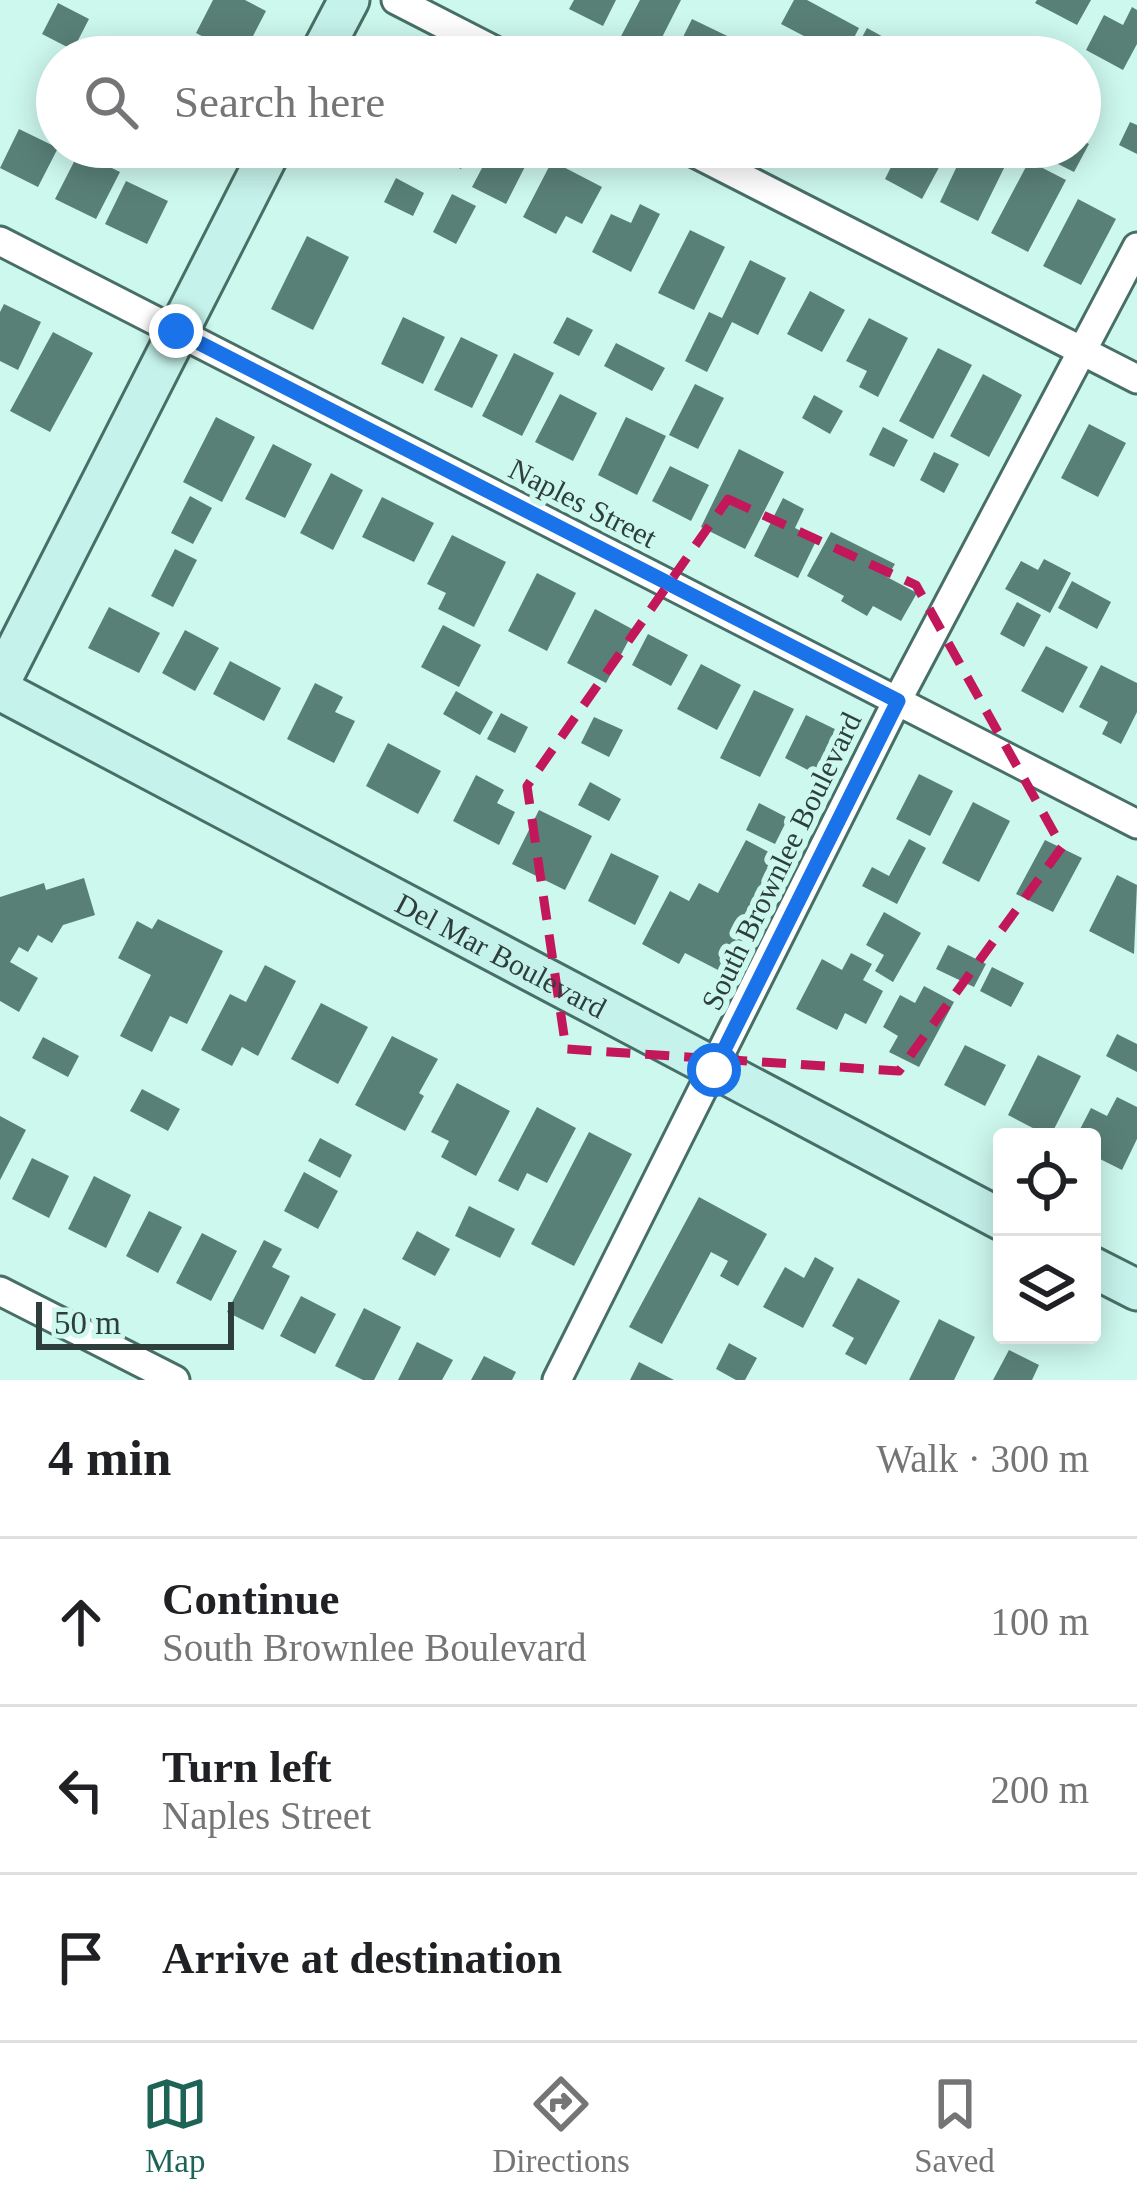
<!DOCTYPE html>
<meta charset="utf-8">
<style>
body{margin:0;font-family:Georgia,serif;background:#f6f6f6;color:#202124}
.controls{position:absolute;right:36px;bottom:36px;display:grid;overflow:hidden;border-radius:12px;box-shadow:0 6px 30px #0003}
.controls button{width:108px;height:108px;display:grid;place-items:center;padding:0;border:0;border-bottom:3px solid #e0e0e0;background:#fff;color:#202124;font:60px sans-serif}
.scale{position:absolute;left:36px;bottom:30px;width:198px;box-sizing:border-box;padding-left:12px;border:6px solid #2e3f3b;border-top:0;font-size:33px;line-height:42px;white-space:nowrap;color:#2e3f3b;-webkit-text-stroke:9px #cdf8ee;paint-order:stroke}
.stop{position:absolute;width:36px;height:36px;margin:-27px;border:9px solid #1a73e8;border-radius:50%;background:#fff}
.stop.end{background:#1a73e8;border-color:#fff;box-shadow:0 3px 12px #0008}
.list{margin:0;padding:0;list-style:none}
h2{display:flex;justify-content:space-between;align-items:center;height:156px;margin:0;padding:0 48px;font-size:51px}
h2 small{font-size:39px;font-weight:400;color:#757577}
.list li{display:grid;grid-template-columns:78px 1fr auto;gap:36px;align-items:center;box-sizing:border-box;height:168px;padding:0 48px;border-top:3px solid #e0e0e0}
.list b{display:block;font-size:45px;white-space:nowrap}
.list p{margin:0;font-size:39px;white-space:nowrap;color:#757577}
.list em{font-size:39px;font-style:normal;color:#757577}
.icon{flex:none;width:66px;height:66px;fill:none;stroke:currentColor;stroke-width:2;stroke-linecap:round;stroke-linejoin:round}
.map{position:relative;flex:none;width:1137px;height:1380px;overflow:hidden}
.search{position:absolute;background:#fff;box-shadow:0 6px 30px #0003;left:36px;right:36px;top:36px;height:132px;display:flex;align-items:center;gap:30px;box-sizing:border-box;padding:0 42px;border-radius:66px;color:#757577;font-size:45px}
.sheet{height:660px;background:#fff}
nav{display:flex;justify-content:space-around;align-items:center;box-sizing:border-box;height:168px;border-top:3px solid #e0e0e0;background:#fff;font-size:33px;color:#757577}
nav a{display:grid;justify-items:center;gap:6px}
nav .on{color:#1d6457}
.map>svg:first-child{display:block}
.building{fill:#598077}
.lines{fill:none;stroke-linecap:round;stroke-linejoin:round}
.street-casing{stroke:#486f67;stroke-width:33}
.secondary-casing{stroke:#486f67;stroke-width:45}
.street{stroke:#fff;stroke-width:27}
.secondary{stroke:#c5f2ea;stroke-width:39}
.route{stroke:#1a73e8;stroke-width:15}
.marked{fill:none;stroke:#c2185b;stroke-width:9;stroke-dasharray:24 15;stroke-linejoin:round}
.labels{text-anchor:middle;dominant-baseline:central;stroke-width:12;stroke-linejoin:round;paint-order:stroke}
.street-label{font-size:30px;fill:#2e3f3b;stroke:#cdf8ee}
</style>
<div class="map">
<svg width="1137" height="1380" viewBox="0 0 1137 1380">
<rect width="100%" height="100%" fill="#cdf8ee"/>
<path class="building" d="M 213,0 L 245,0 L 266,11 L 242,57 L 196,33 Z
M 574,0 L 616,0 L 603,26 L 569,9 Z
M 640,0 L 681,0 L 652,57 L 631,57 L 635,51 L 618,42 Z
M 794,0 L 807,0 L 859,28 L 844,57 L 781,24 Z
M 1037,0 L 1091,0 L 1077,25 L 1035,3 Z
M 58,3 L 89,19 L 73,50 L 42,34 Z
M 1132,7 L 1137,10 L 1137,44 L 1123,70 L 1086,50 L 1104,15 L 1123,25 Z
M 692,19 L 746,45 L 740,57 L 673,57 Z
M 867,28 L 909,51 L 906,57 L 853,54 Z
M 121,40 L 156,57 L 113,57 Z
M 1130,122 L 1137,125 L 1137,154 L 1119,145 Z
M 19,129 L 58,148 L 38,187 L 0,168 Z
M 1080,139 L 1089,144 L 1074,172 L 1048,159 L 1054,147 L 1080,147 Z
M 425,147 L 472,147 L 461,169 L 423,150 Z
M 493,147 L 535,147 L 506,204 L 472,187 Z
M 824,147 L 872,147 L 862,167 Z
M 901,147 L 950,147 L 922,199 L 885,179 Z
M 966,147 L 1006,164 L 978,221 L 940,202 Z
M 79,152 L 120,172 L 96,219 L 55,199 Z
M 552,161 L 602,187 L 582,224 L 566,216 L 556,234 L 523,217 Z
M 1029,161 L 1066,180 L 1028,252 L 991,233 Z
M 396,178 L 424,193 L 413,216 L 384,202 Z
M 126,181 L 168,201 L 147,244 L 105,224 Z
M 452,194 L 476,206 L 456,244 L 433,232 Z
M 1078,199 L 1116,219 L 1081,285 L 1043,266 Z
M 640,204 L 660,214 L 631,272 L 592,252 L 611,214 L 631,223 Z
M 690,230 L 725,247 L 694,310 L 658,293 Z
M 307,236 L 349,257 L 313,330 L 271,309 Z
M 750,260 L 786,278 L 758,335 L 732,322 L 707,372 L 685,361 L 709,312 L 722,318 Z
M 810,291 L 845,310 L 822,352 L 787,334 Z
M 4,304 L 41,322 L 18,370 L 0,361 L 0,312 Z
M 403,317 L 445,337 L 423,384 L 381,364 Z
M 567,317 L 593,330 L 579,356 L 553,343 Z
M 869,318 L 908,338 L 878,397 L 859,387 L 867,371 L 846,361 Z
M 53,332 L 93,353 L 50,432 L 10,411 Z
M 461,337 L 498,355 L 472,408 L 434,390 Z
M 616,343 L 665,368 L 652,391 L 604,366 Z
M 938,348 L 972,365 L 933,439 L 899,421 Z
M 514,353 L 554,373 L 522,436 L 482,416 Z
M 983,374 L 1022,395 L 989,457 L 950,436 Z
M 695,384 L 724,398 L 698,449 L 669,435 Z
M 560,394 L 597,413 L 573,461 L 535,442 Z
M 814,395 L 843,411 L 830,434 L 802,418 Z
M 216,417 L 255,437 L 222,502 L 183,482 Z
M 626,417 L 666,436 L 637,495 L 598,475 Z
M 1089,424 L 1126,443 L 1098,497 L 1061,478 Z
M 883,427 L 908,440 L 894,467 L 869,455 Z
M 273,444 L 312,464 L 285,518 L 245,499 Z
M 739,449 L 784,472 L 745,549 L 701,527 Z
M 934,452 L 959,464 L 944,493 L 920,480 Z
M 670,466 L 709,485 L 691,521 L 652,501 Z
M 331,473 L 363,490 L 333,550 L 300,533 Z
M 190,496 L 212,508 L 193,544 L 171,533 Z
M 382,497 L 434,523 L 414,562 L 362,537 Z
M 783,498 L 804,509 L 795,528 L 817,539 L 798,578 L 754,556 Z
M 831,532 L 895,564 L 887,577 L 917,593 L 901,621 L 873,606 L 867,616 L 841,601 L 844,596 L 807,576 Z
M 452,535 L 506,562 L 474,627 L 438,609 L 446,593 L 427,584 Z
M 175,549 L 197,560 L 173,607 L 151,596 Z
M 1044,559 L 1071,573 L 1050,613 L 1005,589 L 1021,561 L 1038,570 Z
M 537,573 L 576,593 L 547,651 L 508,631 Z
M 1072,581 L 1111,602 L 1097,629 L 1058,608 Z
M 1017,602 L 1041,615 L 1024,647 L 1000,634 Z
M 109,607 L 160,633 L 139,673 L 88,648 Z
M 595,609 L 634,630 L 606,683 L 567,663 Z
M 443,625 L 481,645 L 459,687 L 421,667 Z
M 185,630 L 219,648 L 195,691 L 162,673 Z
M 648,634 L 688,655 L 671,686 L 632,665 Z
M 1046,646 L 1088,667 L 1063,713 L 1021,691 Z
M 230,661 L 281,688 L 264,721 L 213,694 Z
M 701,664 L 741,685 L 717,730 L 677,709 Z
M 1101,665 L 1137,683 L 1137,712 L 1121,744 L 1102,734 L 1108,722 L 1079,707 Z
M 315,683 L 343,697 L 335,712 L 355,721 L 334,763 L 287,739 Z
M 754,690 L 794,709 L 760,777 L 720,758 Z
M 456,691 L 493,712 L 480,735 L 443,714 Z
M 501,713 L 528,727 L 515,753 L 487,739 Z
M 806,715 L 847,735 L 825,779 L 785,758 Z
M 594,717 L 623,730 L 609,757 L 581,743 Z
M 388,743 L 441,771 L 418,814 L 366,786 Z
M 919,774 L 953,791 L 930,836 L 896,819 Z
M 476,775 L 504,790 L 497,803 L 515,812 L 499,845 L 453,821 Z
M 590,782 L 621,799 L 609,821 L 578,805 Z
M 973,802 L 1010,821 L 979,882 L 942,863 Z
M 759,803 L 788,818 L 775,844 L 746,830 Z
M 539,810 L 592,836 L 565,890 L 512,864 Z
M 909,839 L 926,848 L 897,904 L 862,886 L 872,867 L 889,876 Z
M 746,840 L 784,860 L 737,950 L 730,947 L 718,970 L 685,953 L 679,964 L 642,944 L 670,891 L 689,901 L 699,883 L 718,893 Z
M 1045,840 L 1082,858 L 1053,912 L 1016,894 Z
M 611,853 L 659,876 L 635,925 L 588,901 Z
M 1117,875 L 1137,885 L 1134,954 L 1089,931 Z
M 84,878 L 95,915 L 63,925 L 52,943 L 38,935 L 28,952 L 19,947 L 10,962 L 38,978 L 19,1012 L 0,1001 L 0,897 L 44,883 L 46,890 Z
M 884,912 L 921,933 L 893,982 L 875,971 L 884,955 L 866,945 Z
M 158,919 L 223,951 L 187,1024 L 170,1016 L 152,1052 L 120,1036 L 151,975 L 118,958 L 137,921 L 152,929 Z
M 948,945 L 986,964 L 974,987 L 936,969 Z
M 851,953 L 872,964 L 863,980 L 883,991 L 866,1024 L 845,1013 L 837,1030 L 796,1009 L 822,959 L 842,970 Z
M 265,965 L 296,981 L 258,1056 L 242,1047 L 232,1066 L 201,1050 L 230,994 L 246,1002 Z
M 992,967 L 1024,983 L 1011,1007 L 980,991 Z
M 924,986 L 954,1002 L 919,1067 L 889,1052 L 898,1036 L 883,1027 L 900,995 L 915,1003 Z
M 321,1003 L 368,1027 L 338,1084 L 291,1059 Z
M 1117,1034 L 1137,1044 L 1137,1072 L 1106,1056 Z
M 392,1036 L 438,1059 L 419,1093 L 424,1096 L 405,1131 L 355,1105 Z
M 43,1037 L 79,1056 L 68,1077 L 32,1058 Z
M 965,1045 L 1006,1065 L 985,1106 L 944,1085 Z
M 1038,1055 L 1081,1076 L 1050,1137 L 1008,1115 Z
M 457,1083 L 510,1111 L 476,1176 L 441,1157 L 449,1141 L 431,1132 Z
M 142,1089 L 180,1109 L 168,1131 L 130,1111 Z
M 1117,1097 L 1137,1107 L 1137,1139 L 1122,1170 L 1092,1155 L 1092,1137 L 1076,1137 L 1091,1108 L 1107,1116 Z
M 537,1107 L 576,1128 L 547,1183 L 527,1173 L 518,1191 L 498,1181 Z
M 0,1116 L 26,1130 L 0,1180 Z
M 589,1132 L 632,1154 L 574,1266 L 531,1244 Z
M 320,1138 L 352,1155 L 340,1178 L 308,1161 Z
M 32,1158 L 69,1176 L 49,1218 L 12,1199 Z
M 304,1172 L 338,1191 L 318,1229 L 284,1211 Z
M 94,1176 L 131,1195 L 106,1248 L 68,1229 Z
M 699,1197 L 767,1234 L 738,1286 L 720,1276 L 728,1261 L 711,1252 L 662,1344 L 629,1327 Z
M 469,1206 L 515,1229 L 500,1258 L 455,1236 Z
M 149,1211 L 182,1227 L 158,1273 L 126,1256 Z
M 417,1231 L 450,1249 L 435,1276 L 402,1259 Z
M 202,1233 L 237,1251 L 211,1301 L 176,1283 Z
M 264,1240 L 282,1249 L 272,1267 L 290,1276 L 263,1330 L 227,1312 Z
M 815,1257 L 834,1268 L 803,1328 L 763,1307 L 785,1267 L 804,1278 Z
M 858,1278 L 900,1301 L 866,1365 L 845,1354 L 854,1338 L 832,1326 Z
M 301,1296 L 336,1314 L 315,1354 L 280,1336 Z
M 364,1308 L 401,1327 L 374,1380 L 363,1380 L 335,1366 Z
M 939,1319 L 975,1337 L 954,1380 L 909,1380 Z
M 417,1342 L 453,1360 L 442,1380 L 398,1380 Z
M 729,1343 L 757,1358 L 745,1380 L 736,1380 L 716,1369 Z
M 1009,1350 L 1039,1365 L 1032,1380 L 993,1380 Z
M 484,1356 L 516,1372 L 512,1380 L 471,1380 Z
M 639,1362 L 674,1380 L 630,1380 Z"/>
<g class="lines">
<defs>
<path id="street" d="M 396,0 L 507,57
M 683,147 L 1137,379
M 0,241 L 1137,824
M 0,1291 L 175,1380
M 557,1380 L 897,701 L 1137,247"/>
<g id="secondary">
<path d="M 319,57 L 349,0"/>
<path d="M 0,682 L 272,147"/>
<path id="s1" d="M 0,690 L 1002,1220"/>
<path d="M 1092,1267 L 1137,1290"/>
</g>
</defs>
<use href="#street" class="street-casing"/>
<use href="#secondary" class="secondary-casing"/>
<use href="#street" class="street"/>
<use href="#secondary" class="secondary"/>
</g>
<g class="lines">
<path class="route" d="M 176,331 L 898,701 L 714,1070"/>
</g>
<path class="marked" d="M 728,499 L 916,585 L 1062,847 L 899,1071 L 566,1049 L 527,786 Z"/>
<g class="labels">
<g class="street-label">
<text transform="translate(583 503) rotate(27)">Naples Street</text>
<text transform="translate(781 861) rotate(-64)">South Brownlee Boulevard</text>
<text stroke="none"><textPath href="#s1" startOffset="567">Del Mar Boulevard</textPath></text>
</g>
</g>
</svg>
<div class="controls">
<button><svg class="icon" aria-label="locate" viewBox="0 0 24 24"><circle cx="12" cy="12" r="6"/><path d="M12 2v4M12 18v4M2 12h4M18 12h4"/></svg></button>
<button><svg class="icon" aria-label="layers" viewBox="0 0 24 24"><path d="M12 4l9 5-9 5-9-5zM3 14l9 5 9-5"/></svg></button>
</div>
<div class="scale">50 m</div>
<div class="stop" style="left:714px;top:1070px"></div>
<div class="stop end" style="left:176px;top:331px"></div>
<div class="search"><svg class="icon" aria-label="search" viewBox="0 0 24 24"><circle cx="10" cy="10" r="6"/><path d="M15 15l6 6"/></svg>Search here</div>
</div>
<section class="sheet">
<h2>4 min<small>Walk · 300 m</small></h2>
<ul class="list">
<li><svg class="icon" aria-label="ahead" viewBox="0 0 24 24"><path d="M12 20V5M6 11l6-6 6 6"/></svg><div><b>Continue</b><p>South Brownlee Boulevard</p></div><em>100 m</em></li>
<li><svg class="icon" aria-label="left" viewBox="0 0 24 24"><path d="M17 20v-9H6M10 6l-5 5 5 5"/></svg><div><b>Turn left</b><p>Naples Street</p></div><em>200 m</em></li>
<li><svg class="icon" aria-label="arrive" viewBox="0 0 24 24"><path d="M6 21V4h12l-3 4 3 4H6"/></svg><div><b>Arrive at destination</b></div></li>
</ul>
</section>
<nav>
<a class="on"><svg class="icon" aria-label="map" viewBox="0 0 24 24"><path d="M3 6l6-2 6 2 6-2v14l-6 2-6-2-6 2zM9 4v14M15 6v14"/></svg>Map</a>
<a><svg class="icon" aria-label="directions" viewBox="0 0 24 24"><path d="M12 3l9 9-9 9-9-9zM9 14v-3h6M13 9l2 2-2 2"/></svg>Directions</a>
<a><svg class="icon" aria-label="saved" viewBox="0 0 24 24"><path d="M7 4h10v16l-5-4-5 4z"/></svg>Saved</a>
</nav>
